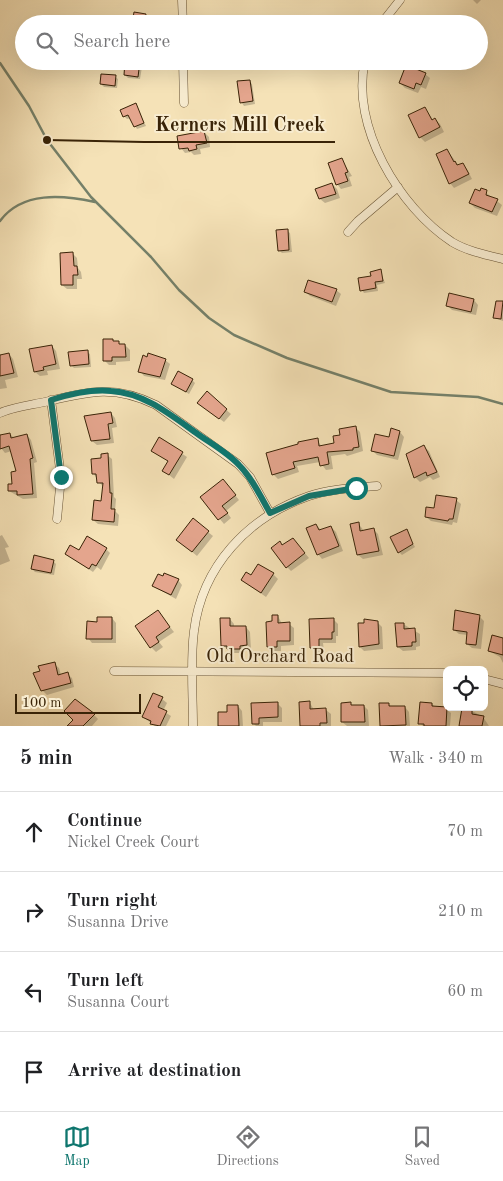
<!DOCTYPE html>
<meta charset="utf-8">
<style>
body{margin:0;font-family:"Old Standard TT",serif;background:#f2f2f2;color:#202124}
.controls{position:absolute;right:15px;bottom:15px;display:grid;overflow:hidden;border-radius:8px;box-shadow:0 5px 20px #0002}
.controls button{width:45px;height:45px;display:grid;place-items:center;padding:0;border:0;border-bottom:1px solid #e0e0e0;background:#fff;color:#202124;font:25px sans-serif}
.scale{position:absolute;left:15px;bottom:12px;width:126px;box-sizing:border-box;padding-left:5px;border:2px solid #392307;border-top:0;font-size:14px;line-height:18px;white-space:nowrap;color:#392307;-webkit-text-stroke:4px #f8ecd0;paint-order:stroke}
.stop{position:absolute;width:15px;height:15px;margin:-11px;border:4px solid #0f766e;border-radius:50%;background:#fff}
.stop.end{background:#0f766e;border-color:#fff;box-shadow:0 1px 5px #0008}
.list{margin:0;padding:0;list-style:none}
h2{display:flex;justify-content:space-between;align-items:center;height:65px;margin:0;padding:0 20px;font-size:21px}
h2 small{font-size:16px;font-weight:400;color:#757577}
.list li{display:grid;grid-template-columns:32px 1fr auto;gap:15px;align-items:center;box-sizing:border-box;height:80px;padding:0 20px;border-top:1px solid #e0e0e0}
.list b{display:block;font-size:19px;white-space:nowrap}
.list p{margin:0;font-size:16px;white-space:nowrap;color:#757577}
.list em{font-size:16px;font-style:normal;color:#757577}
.icon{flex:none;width:28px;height:28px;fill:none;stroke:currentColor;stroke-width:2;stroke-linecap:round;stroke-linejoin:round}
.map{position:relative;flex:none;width:503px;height:726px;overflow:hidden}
.search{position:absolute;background:#fff;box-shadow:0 5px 20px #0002;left:15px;right:15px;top:15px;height:55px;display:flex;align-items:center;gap:12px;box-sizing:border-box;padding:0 18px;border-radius:28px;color:#757577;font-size:19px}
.sheet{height:385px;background:#fff}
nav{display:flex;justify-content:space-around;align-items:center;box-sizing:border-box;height:70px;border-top:1px solid #e0e0e0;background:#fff;font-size:14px;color:#757577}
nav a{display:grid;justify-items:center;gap:2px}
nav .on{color:#0f766e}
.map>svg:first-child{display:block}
.shadow{fill:#0003}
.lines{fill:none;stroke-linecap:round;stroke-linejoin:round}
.stream{stroke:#758069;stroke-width:2.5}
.building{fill:#e4a58d;stroke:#392307}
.street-casing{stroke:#685333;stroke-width:9}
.street{stroke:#f8ecd0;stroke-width:8}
.route{stroke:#0f766e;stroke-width:6}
.labels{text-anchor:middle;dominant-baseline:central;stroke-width:4;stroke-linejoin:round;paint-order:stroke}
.street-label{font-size:19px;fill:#392307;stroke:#f8ecd0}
.leader{fill:none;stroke:#392307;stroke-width:2}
.callout-dot{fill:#392307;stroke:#f8ecd0;stroke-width:2}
.callout-label{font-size:20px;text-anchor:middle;font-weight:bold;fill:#392307;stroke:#f8ecd0;stroke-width:4;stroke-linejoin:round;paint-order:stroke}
</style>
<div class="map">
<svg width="503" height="726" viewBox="0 0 503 726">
<rect width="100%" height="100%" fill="#f5e2b7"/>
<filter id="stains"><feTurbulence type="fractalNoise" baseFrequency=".004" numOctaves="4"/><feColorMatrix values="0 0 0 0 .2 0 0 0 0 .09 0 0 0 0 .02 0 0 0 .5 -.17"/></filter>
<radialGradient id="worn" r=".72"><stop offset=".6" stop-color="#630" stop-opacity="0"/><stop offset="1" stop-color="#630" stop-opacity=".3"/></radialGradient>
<path class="shadow" d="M 473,0 L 481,0 L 477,4 Z
M 146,15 L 148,18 L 147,24 L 128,24 L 128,21 L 134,22 Z
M 126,61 L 143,61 L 140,79 L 128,78 L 125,75 Z
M 305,61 L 323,61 L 323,65 L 308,64 Z
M 425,74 L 430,78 L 426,89 L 421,87 L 418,93 L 405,88 L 400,83 Z
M 115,77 L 118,79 L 117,88 L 104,87 L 101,84 Z
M 249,81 L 252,84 L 255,104 L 244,106 L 242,103 Z
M 135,104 L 146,126 L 137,129 L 131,118 L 127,119 L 124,116 Z
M 425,108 L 433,120 L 435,119 L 440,124 L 444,132 L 425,142 L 420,137 Z
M 204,132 L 209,137 L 210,147 L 200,149 L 201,154 L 194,155 L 191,152 L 185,153 L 181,148 Z
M 447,150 L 459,166 L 462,164 L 467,169 L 472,179 L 454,188 L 450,183 Z
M 342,160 L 352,176 L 349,177 L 352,186 L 341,189 L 337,184 Z
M 332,184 L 337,189 L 340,198 L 325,203 L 320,199 Z
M 481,189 L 502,205 L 497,216 L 475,208 L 470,203 Z
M 287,231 L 290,233 L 292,252 L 282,253 L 279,250 Z
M 73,254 L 77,258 L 78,268 L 81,272 L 82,279 L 77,279 L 77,289 L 67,289 L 62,285 Z
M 380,271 L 385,283 L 377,285 L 378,291 L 364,293 L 362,290 L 372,277 Z
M 336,290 L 341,294 L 336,306 L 310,296 L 305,291 Z
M 474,300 L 478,305 L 476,315 L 452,310 L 447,305 Z
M 497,302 L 503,303 L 503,321 L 495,318 Z
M 115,343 L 125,345 L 130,350 L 130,361 L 116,362 L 116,365 L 109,365 L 104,360 Z
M 52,346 L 56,351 L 60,369 L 47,371 L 48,375 L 40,376 L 35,372 Z
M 87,352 L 90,354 L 91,367 L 74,368 L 71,365 Z
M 9,354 L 13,359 L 18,377 L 5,380 L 7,388 L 0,389 L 0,356 Z
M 165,360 L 170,364 L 165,380 L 144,376 L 140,371 Z
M 192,380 L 195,383 L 189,394 L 172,384 Z
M 207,393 L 231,414 L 224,422 L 198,403 Z
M 111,413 L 115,418 L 117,427 L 112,428 L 114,443 L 97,445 L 92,441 Z
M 355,427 L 360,432 L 363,451 L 347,456 L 345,454 L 331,456 L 333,469 L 326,470 L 320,462 L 297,466 L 299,472 L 278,479 L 273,474 L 317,440 L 322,447 L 336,444 L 342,436 Z
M 392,430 L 400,432 L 404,437 L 398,460 L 377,455 L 372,450 L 390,439 Z
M 10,434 L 14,438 L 27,435 L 31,440 L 37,462 L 34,463 L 37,498 L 23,499 L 9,491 L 18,472 L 12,451 L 5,453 L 1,448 L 0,437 Z
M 160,439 L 187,457 L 174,479 L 164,471 L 169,462 L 153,450 Z
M 424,447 L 429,451 L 440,477 L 433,480 L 430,477 L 420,482 L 415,477 Z
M 107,455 L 112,459 L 114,497 L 116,499 L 115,511 L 119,515 L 118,526 L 98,524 L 93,520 L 102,502 L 103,487 L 93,473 Z
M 227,485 L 239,500 L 226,511 L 231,518 L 224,524 L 202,498 Z
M 456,500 L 461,504 L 457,523 L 453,522 L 452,525 L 431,521 L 426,517 L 435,509 Z
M 358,523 L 364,531 L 373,529 L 378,534 L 383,555 L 363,559 L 358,555 Z
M 316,525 L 322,531 L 331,527 L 336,532 L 343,551 L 322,559 L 318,554 Z
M 406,531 L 415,547 L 402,555 L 399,552 Z
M 208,532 L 213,536 L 197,556 L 178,540 Z
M 2,535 L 9,547 L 5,548 L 10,561 L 0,565 L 0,536 Z
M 293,539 L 309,558 L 291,571 L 287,567 L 283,547 Z
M 106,549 L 110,553 L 101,570 L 97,567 L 93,572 L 66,554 Z
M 53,561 L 56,564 L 54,575 L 35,572 L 32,569 Z
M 273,574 L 278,579 L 266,597 L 242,580 Z
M 178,580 L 182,585 L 176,599 L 153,586 Z
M 158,612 L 174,632 L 159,642 L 163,647 L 156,652 L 151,647 Z
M 278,616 L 282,624 L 289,624 L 294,628 L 294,645 L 281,646 L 281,651 L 273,651 L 268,646 L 273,623 Z
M 479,616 L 484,621 L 481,649 L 472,648 L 467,644 L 468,635 L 459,634 L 454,630 Z
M 112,618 L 116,623 L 116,643 L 92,643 L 88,638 L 98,623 Z
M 230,619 L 234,624 L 234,627 L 246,627 L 250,632 L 251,650 L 244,650 L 244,653 L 233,653 L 222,645 Z
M 334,620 L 338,624 L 338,636 L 336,636 L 336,643 L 323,643 L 324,652 L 316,653 L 311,648 Z
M 378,623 L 382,627 L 383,649 L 364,651 L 360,647 Z
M 403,624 L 420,634 L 420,646 L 416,647 L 416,650 L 403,651 L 398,647 Z
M 503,641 L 503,663 L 500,657 L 489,651 Z
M 54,664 L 59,668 L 61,675 L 67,674 L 72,678 L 74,687 L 47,695 L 42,690 Z
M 162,699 L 167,703 L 163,711 L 171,716 L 166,726 L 155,726 L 143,717 Z
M 277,703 L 282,708 L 282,722 L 263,722 L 263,726 L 256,726 L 253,723 L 253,704 Z
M 310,703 L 314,710 L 326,710 L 331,714 L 331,726 L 301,726 Z
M 342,704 L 364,706 L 368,710 L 369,726 L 347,726 L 342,722 Z
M 388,704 L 392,707 L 405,707 L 409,712 L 410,726 L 381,725 Z
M 432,704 L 436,708 L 446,709 L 451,713 L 450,726 L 423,726 L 420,723 Z
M 238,706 L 242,711 L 243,726 L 219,726 Z
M 472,711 L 483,717 L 489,726 L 460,726 Z
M 94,715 L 98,719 L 92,726 L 74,726 Z"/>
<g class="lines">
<path class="stream" d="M 0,63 L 29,106 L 47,140 L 91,197 L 151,257 L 179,290 L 209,318 L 234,335 L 287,358 L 391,392 L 478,397 L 503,404
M 0,221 C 22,191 63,195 95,202"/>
</g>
<path class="building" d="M 134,12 L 146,14 L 144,24 L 132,24 Z
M 443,16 L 453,24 L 436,24 Z
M 125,61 L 140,61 L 138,77 L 124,75 Z
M 406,65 L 426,73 L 421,85 L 416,83 L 414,89 L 399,83 Z
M 101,74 L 116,75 L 115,86 L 100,84 Z
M 250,80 L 253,101 L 240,103 L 237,81 Z
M 136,103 L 144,123 L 134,127 L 128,115 L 123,117 L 120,110 Z
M 425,107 L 432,120 L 435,118 L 440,127 L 419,138 L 408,115 Z
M 204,131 L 207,143 L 196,145 L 197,149 L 189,151 L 188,148 L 179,149 L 177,136 Z
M 447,149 L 454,162 L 455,161 L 457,165 L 463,163 L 469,174 L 449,184 L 436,154 Z
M 342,158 L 348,172 L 345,173 L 348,181 L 336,185 L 328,163 Z
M 332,183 L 336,194 L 319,199 L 315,189 Z
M 481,188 L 487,190 L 486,195 L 498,199 L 492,212 L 469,203 L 475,189 L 480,191 Z
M 288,229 L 289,250 L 278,251 L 276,230 Z
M 73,252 L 74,266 L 77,266 L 78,275 L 73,275 L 73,285 L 61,285 L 60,253 Z
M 381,269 L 383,281 L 375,282 L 376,288 L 360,291 L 358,278 L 371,276 L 370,272 Z
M 308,280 L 337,289 L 332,302 L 304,292 Z
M 449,293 L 474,299 L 471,312 L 446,306 Z
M 496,301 L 503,301 L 501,319 L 493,318 Z
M 103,339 L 113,339 L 113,341 L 119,341 L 119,344 L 125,344 L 126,357 L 112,357 L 112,361 L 103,361 Z
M 52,345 L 56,364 L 43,367 L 44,370 L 34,372 L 29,349 Z
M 88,350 L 89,364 L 70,366 L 68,352 Z
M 9,353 L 14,373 L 0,376 L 0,355 Z
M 148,353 L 166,359 L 160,377 L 138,372 L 143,355 L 147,357 Z
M 178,371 L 193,379 L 186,392 L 171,384 Z
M 207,391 L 227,409 L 219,419 L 197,403 Z
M 111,412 L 113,423 L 108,424 L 110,439 L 91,441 L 84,416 Z
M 356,426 L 359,447 L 353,448 L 353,450 L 327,452 L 329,464 L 320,466 L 318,457 L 293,462 L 295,468 L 272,475 L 266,453 L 298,444 L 298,442 L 318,438 L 319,446 L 334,443 L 333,436 L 340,435 L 339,429 Z
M 391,428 L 400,431 L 394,456 L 371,451 L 375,434 L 389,437 Z
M 10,433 L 11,438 L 27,434 L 33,458 L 30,459 L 33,494 L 17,495 L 17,491 L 8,491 L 8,484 L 12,484 L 11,472 L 16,471 L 9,446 L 0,449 L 0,435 Z
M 159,437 L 183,452 L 169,475 L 162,471 L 168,461 L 151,451 Z
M 424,445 L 437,472 L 427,476 L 426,472 L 414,478 L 406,454 Z
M 108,453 L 110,493 L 112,493 L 111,509 L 115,509 L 114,522 L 92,520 L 94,500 L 101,501 L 103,483 L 97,483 L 96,474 L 92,474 L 91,459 L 101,458 L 101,454 Z
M 223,479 L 236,495 L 222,506 L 228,513 L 218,520 L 200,497 Z
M 436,495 L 457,498 L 453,519 L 449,519 L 448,521 L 425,517 L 426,507 L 434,508 Z
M 193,518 L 209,531 L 192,552 L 176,540 Z
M 359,522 L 360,531 L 374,528 L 379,551 L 357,555 L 350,524 Z
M 316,524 L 319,530 L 331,526 L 339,546 L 317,555 L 306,528 Z
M 407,529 L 413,544 L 398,553 L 390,537 Z
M 87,536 L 107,548 L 96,566 L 92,564 L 89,569 L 65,554 L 70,545 L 79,550 Z
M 293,538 L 305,553 L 286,568 L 271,548 L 280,541 L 282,545 Z
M 34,555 L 54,560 L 51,573 L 31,569 Z
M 258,564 L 274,573 L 261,593 L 241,580 L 246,572 L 251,575 Z
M 164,573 L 179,579 L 171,595 L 152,586 L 158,574 L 163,576 Z
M 158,610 L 170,627 L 156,637 L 159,642 L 150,648 L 135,626 Z
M 455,610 L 480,615 L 476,645 L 466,644 L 467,632 L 453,630 Z
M 272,615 L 278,615 L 278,623 L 290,622 L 290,641 L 277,641 L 277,647 L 267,647 L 266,622 L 272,621 Z
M 97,617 L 112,617 L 112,639 L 86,639 L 87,621 L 97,622 Z
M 220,618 L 230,618 L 230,626 L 246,626 L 247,645 L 240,646 L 240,649 L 227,649 L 227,646 L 221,646 Z
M 334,618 L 334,632 L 332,632 L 332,639 L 319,639 L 319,648 L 310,648 L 309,619 Z
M 364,619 L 378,621 L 379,644 L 359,647 L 358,623 L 364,623 Z
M 395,623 L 404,623 L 404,629 L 415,628 L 416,642 L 412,642 L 412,646 L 397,647 Z
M 492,635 L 503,638 L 503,655 L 488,651 Z
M 55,662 L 58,675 L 68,672 L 71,683 L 41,691 L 33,673 L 40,671 L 38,666 Z
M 153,693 L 163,697 L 158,707 L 167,711 L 160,726 L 150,724 L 151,721 L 142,717 Z
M 75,699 L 95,714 L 83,726 L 67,726 L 73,720 L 64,711 Z
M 310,701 L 310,709 L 326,708 L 327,723 L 320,723 L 320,726 L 300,726 L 299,702 Z
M 278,702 L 278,717 L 259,718 L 259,724 L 252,724 L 251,703 Z
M 351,702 L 351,705 L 364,705 L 365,722 L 341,722 L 341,703 Z
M 420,702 L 432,703 L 432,706 L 447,707 L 446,726 L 424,726 L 424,724 L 418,724 Z
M 379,703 L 389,703 L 389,706 L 405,706 L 406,725 L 380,726 Z
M 227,705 L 238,705 L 239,726 L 218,726 L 218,712 L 227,712 Z
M 462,708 L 472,709 L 472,714 L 484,716 L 482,726 L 459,726 Z"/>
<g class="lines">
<defs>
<path id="street" d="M 182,0 L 183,24
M 381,24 L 400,0
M 183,61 L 184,103
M 365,61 C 350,126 399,207 452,242 C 467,251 486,255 503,259
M 348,232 L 358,221 L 398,187
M 51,400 L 61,477 L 57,519
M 0,413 C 16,406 33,405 49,401 C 90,391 116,385 156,405 L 238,464 L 250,477 L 270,513
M 114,671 L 447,673
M 484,679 L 503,684
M 193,726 C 193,695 190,662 194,631 C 202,566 248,517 309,496 C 330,489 354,488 377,486"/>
</defs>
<use href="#street" class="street-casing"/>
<use href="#street" class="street"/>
</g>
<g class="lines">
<path class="route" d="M 61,477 L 51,400 C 70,394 91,389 111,391 C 145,393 172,416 199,435 C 212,444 228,453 239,465 C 252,478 261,497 270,513 L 309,496 L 356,488"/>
</g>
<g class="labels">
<g class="street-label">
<text x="280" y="657">Old Orchard Road</text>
</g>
</g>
<path class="leader" d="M47 140L144 142H335"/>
<circle class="callout-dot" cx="47" cy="140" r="5"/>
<g class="callout-label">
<text x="240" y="131">Kerners Mill Creek</text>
</g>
<rect width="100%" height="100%" filter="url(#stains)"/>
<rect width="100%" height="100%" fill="url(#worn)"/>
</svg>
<div class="controls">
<button><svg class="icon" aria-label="locate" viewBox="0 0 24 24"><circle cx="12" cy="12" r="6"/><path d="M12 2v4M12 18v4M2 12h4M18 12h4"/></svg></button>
</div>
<div class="scale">100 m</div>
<div class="stop" style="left:356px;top:488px"></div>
<div class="stop end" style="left:61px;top:477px"></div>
<div class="search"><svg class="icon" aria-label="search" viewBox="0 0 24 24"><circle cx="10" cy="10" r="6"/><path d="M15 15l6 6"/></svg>Search here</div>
</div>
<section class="sheet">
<h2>5 min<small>Walk · 340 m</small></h2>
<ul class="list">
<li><svg class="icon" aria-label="ahead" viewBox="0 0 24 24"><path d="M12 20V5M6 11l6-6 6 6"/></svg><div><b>Continue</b><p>Nickel Creek Court</p></div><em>70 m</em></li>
<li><svg class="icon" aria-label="right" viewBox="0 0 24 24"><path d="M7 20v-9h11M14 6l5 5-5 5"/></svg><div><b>Turn right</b><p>Susanna Drive</p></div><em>210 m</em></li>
<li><svg class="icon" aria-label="left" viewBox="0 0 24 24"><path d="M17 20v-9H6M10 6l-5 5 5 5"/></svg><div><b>Turn left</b><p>Susanna Court</p></div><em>60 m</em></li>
<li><svg class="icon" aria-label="arrive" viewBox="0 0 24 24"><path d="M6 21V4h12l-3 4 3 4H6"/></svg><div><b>Arrive at destination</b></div></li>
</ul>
</section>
<nav>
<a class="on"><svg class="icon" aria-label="map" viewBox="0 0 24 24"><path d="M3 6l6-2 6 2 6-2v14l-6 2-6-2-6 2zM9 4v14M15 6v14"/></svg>Map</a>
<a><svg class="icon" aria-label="directions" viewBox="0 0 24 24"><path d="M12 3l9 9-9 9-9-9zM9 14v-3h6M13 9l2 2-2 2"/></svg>Directions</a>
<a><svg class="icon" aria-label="saved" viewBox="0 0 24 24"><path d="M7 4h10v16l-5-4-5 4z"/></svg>Saved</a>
</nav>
